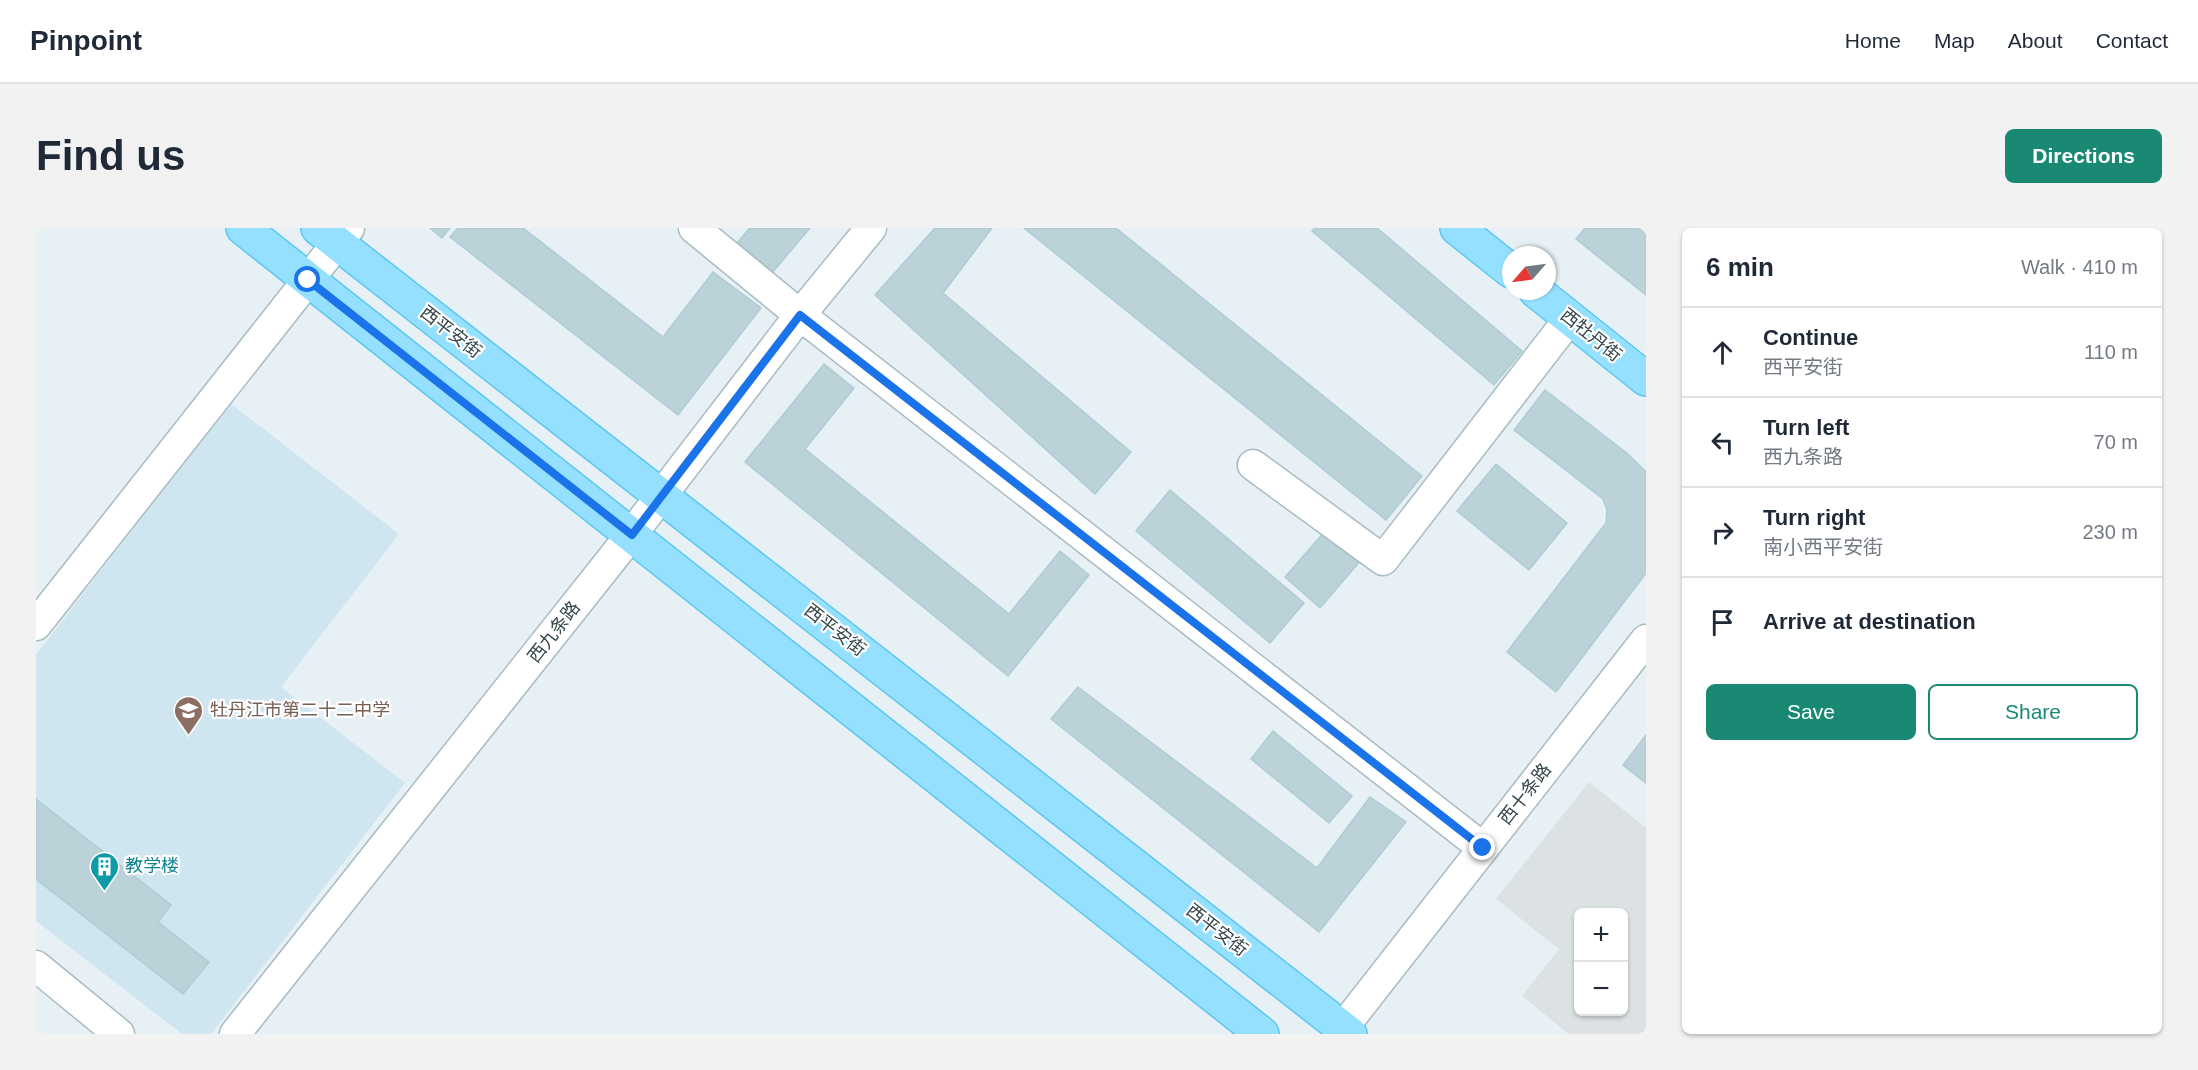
<!DOCTYPE html>
<meta charset="utf-8">
<style>
body{margin:0;font-family:Helvetica,"Noto Sans SC",sans-serif;background:#f2f2f3;color:#1f2937}
.controls{position:absolute;right:18px;bottom:18px;display:grid;overflow:hidden;border-radius:9px;box-shadow:0 2px 4px #0004}
.controls button{width:54px;height:54px;display:grid;place-items:center;padding:0;border:0;border-bottom:2px solid #e0e1e3;background:#fff;color:#1f2937;font:30px sans-serif}
.compass{position:absolute;left:1466px;top:18px;width:54px;height:54px;border-radius:50%;background:#fff;box-shadow:0 2px 4px #0004;rotate:242deg}
.stop{position:absolute;width:18px;height:18px;margin:-14px;border:4px solid #1a73e8;border-radius:50%;background:#fff}
.stop.end{background:#1a73e8;border-color:#fff;box-shadow:0 2px 6px #0008}
.list{margin:0;padding:0;list-style:none}
h2{display:flex;justify-content:space-between;align-items:center;height:78px;margin:0;padding:0 24px;font-size:26px}
h2 small{font-size:20px;font-weight:400;color:#747a83}
.list li{display:grid;grid-template-columns:39px 1fr auto;gap:18px;align-items:center;box-sizing:border-box;height:90px;padding:0 24px;border-top:2px solid #e0e1e3}
.list b{display:block;font-size:22px;white-space:nowrap}
.list p{margin:0;font-size:20px;white-space:nowrap;color:#747a83}
.list em{font-size:20px;font-style:normal;color:#747a83}
.actions{display:flex;gap:12px;padding:18px 24px}
.actions a{flex:1;padding:14px 0;border:2px solid #1a8974;border-radius:9px;text-align:center;font-size:21px;color:#1a8974}
.actions .main{background:#1a8974;color:#fff}
.icon{flex:none;width:33px;height:33px;fill:none;stroke:currentColor;stroke-width:2;stroke-linecap:round;stroke-linejoin:round}
.map{position:relative;flex:none;width:1610px;height:806px;overflow:hidden;border-radius:9px}
header{display:flex;align-items:center;gap:36px;box-sizing:border-box;height:84px;padding:0 30px;background:#fff;border-bottom:2px solid #e0e1e3}
header strong{font-size:28px}
nav{display:flex;gap:33px;margin-inline-start:auto;font-size:21px}
.intro{display:flex;align-items:center;justify-content:space-between;box-sizing:border-box;height:144px;padding:0 36px}
h1{margin:0;font-size:42px}
.button{padding:15px 27px;border-radius:9px;background:#1a8974;color:#fff;font-size:21px;font-weight:700}
main{display:flex;gap:36px;padding:0 36px}
aside{flex:1;background:#fff;border-radius:9px;box-shadow:0 2px 4px #0004}
.map>svg:first-child{display:block}
.education{fill:#cfe6f0}
.parking{fill:#dce2e3;fill-rule:evenodd}
.building{fill:#bbd3d8;stroke:#adccd4;stroke-width:1.5}
.lines{fill:none;stroke-linecap:round;stroke-linejoin:round}
.minor-casing{stroke:#a8bbc2;stroke-width:33}
.major-casing{stroke:#5ac7f0;stroke-width:36}
.minor{stroke:#fff;stroke-width:30}
.major{stroke:#96e0ff;stroke-width:33}
.route{stroke:#1a73e8;stroke-width:8}
.labels{text-anchor:middle;dominant-baseline:central;stroke-width:4.5;stroke-linejoin:round;paint-order:stroke}
.street-label{font-size:18px;fill:#354549;stroke:#fff}
.education-label{font-size:18px;fill:#785e54;stroke:#fff;text-anchor:start}
.culture-label{font-size:18px;fill:#0d838f;stroke:#fff;text-anchor:start}
</style>
<header>
<strong>Pinpoint</strong>
<nav><a>Home</a><a>Map</a><a>About</a><a>Contact</a></nav>
</header>
<div class="intro"><h1>Find us</h1><a class="button">Directions</a></div>
<main>
<div class="map">
<svg width="1610" height="806" viewBox="0 0 1610 806">
<rect width="100%" height="100%" fill="#e7f1f5"/>
<path class="education" d="M 194,175 L 363,306 L 245,459 L 369,555 L 175,806 L 146,806 L 0,693 L 0,427 Z"/>
<path class="parking" d="M 1553,554 L 1610,600 L 1610,806 L 1533,806 L 1486,768 L 1523,721 L 1460,671 ZM 1542,684 L 1588,684 L 1588,784 L 1542,784 Z"/>
<path class="building" d="M 394,0 L 414,0 L 406,10 Z
M 422,0 L 487,0 L 627,109 L 677,44 L 725,80 L 642,187 L 414,9 Z
M 714,0 L 774,0 L 730,52 L 695,22 Z
M 899,0 L 956,0 L 907,65 L 1095,224 L 1059,266 L 839,67 Z
M 988,0 L 1080,0 L 1386,248 L 1350,292 Z
M 1279,0 L 1341,0 L 1486,123 L 1458,157 L 1276,3 Z
M 1549,0 L 1610,0 L 1610,67 L 1540,11 Z
M 788,136 L 818,160 L 769,221 L 973,386 L 1024,323 L 1053,347 L 972,448 L 709,234 Z
M 1509,162 L 1592,226 L 1610,244 L 1610,345 L 1520,464 L 1471,424 L 1570,295 L 1571,282 L 1567,271 L 1478,202 Z
M 1460,236 L 1531,295 L 1493,342 L 1421,283 Z
M 1134,262 L 1268,375 L 1234,415 L 1100,303 Z
M 1290,302 L 1325,332 L 1284,380 L 1249,349 Z
M 1042,459 L 1281,640 L 1334,569 L 1370,594 L 1283,704 L 1015,491 Z
M 1237,503 L 1316,568 L 1293,595 L 1215,531 Z
M 1610,507 L 1610,555 L 1587,537 Z
M 0,571 L 135,677 L 122,694 L 173,734 L 147,766 L 0,651 Z"/>
<g class="lines">
<defs>
<path id="minor" d="M 658,0 L 764,87 L 1447,620
M 1217,237 L 1347,332 L 1534,90
M 0,397 L 313,0
M 0,738 L 83,806
M 199,806 L 595,307 L 764,87 L 835,0
M 1302,806 L 1610,412"/>
<path id="major" d="M 207,0 L 1226,806
M 282,0 L 1314,806
M 1421,0 L 1475,43
M 1500,63 L 1610,151"/>
</defs>
<use href="#minor" class="minor-casing"/>
<use href="#major" class="major-casing"/>
<use href="#minor" class="minor"/>
<use href="#major" class="major"/>
</g>
<g class="lines">
<path class="route" d="M 272,52 L 596,307 L 764,87 L 1447,620"/>
</g>
<defs>
<symbol id="school-pin" viewBox="-11 -11 22 30"><path d="M0 17L-7.5 6A9.5 9.5 0 1 1 7.5 6Z" fill="#8d6e63" stroke="#fff"/><path d="M0-5L7-2L0 1L-7-2ZM-4 1L0 2.5L4 1V4Q0 6-4 4Z" fill="#fff"/></symbol>
<symbol id="building-pin" viewBox="-11 -11 22 30"><path d="M0 17L-7.5 6A9.5 9.5 0 1 1 7.5 6Z" fill="#0f9aa8" stroke="#fff"/><path d="M-4-6H4V6H1V3H-1V6H-4ZM-2.5-4.3h1.7v1.8h-1.7ZM.8-4.3h1.7v1.8H.8ZM-2.5-1h1.7V.8h-1.7ZM.8-1h1.7V.8H.8Z" fill="#fff"/></symbol>
</defs>
<g fill-rule="evenodd">
<use href="#school-pin" x="136" y="466" width="33" height="45"/>
<use href="#building-pin" x="52" y="622" width="33" height="45"/>
</g>
<g class="labels">
<g class="street-label">
<text transform="translate(415 104) rotate(38)">西平安街</text>
<text transform="translate(1555 107) rotate(39)">西牡丹街</text>
<text transform="translate(799 402) rotate(38)">西平安街</text>
<text transform="translate(518 404) rotate(-52)">西九条路</text>
<text transform="translate(1489 566) rotate(-52)">西十条路</text>
<text transform="translate(1181 702) rotate(38)">西平安街</text>
</g>
<g class="education-label">
<text x="174" y="482">牡丹江市第二十二中学</text>
</g>
<g class="culture-label">
<text x="89" y="638">教学楼</text>
</g>
</g>
</svg>
<div class="controls">
<button>+</button>
<button>−</button>
</div>
<svg class="compass" viewBox="-18 -18 36 36"><path d="M0-13l5 13h-10z" fill="#e53935"/><path d="M0 13l5-13h-10z" fill="#747a83"/></svg>
<div class="stop" style="left:272px;top:52px"></div>
<div class="stop end" style="left:1447px;top:620px"></div>
</div>
<aside>
<h2>6 min<small>Walk · 410 m</small></h2>
<ul class="list">
<li><svg class="icon" aria-label="ahead" viewBox="0 0 24 24"><path d="M12 20V5M6 11l6-6 6 6"/></svg><div><b>Continue</b><p>西平安街</p></div><em>110 m</em></li>
<li><svg class="icon" aria-label="left" viewBox="0 0 24 24"><path d="M17 20v-9H6M10 6l-5 5 5 5"/></svg><div><b>Turn left</b><p>西九条路</p></div><em>70 m</em></li>
<li><svg class="icon" aria-label="right" viewBox="0 0 24 24"><path d="M7 20v-9h11M14 6l5 5-5 5"/></svg><div><b>Turn right</b><p>南小西平安街</p></div><em>230 m</em></li>
<li><svg class="icon" aria-label="arrive" viewBox="0 0 24 24"><path d="M6 21V4h12l-3 4 3 4H6"/></svg><div><b>Arrive at destination</b></div></li>
</ul>
<div class="actions"><a class="main">Save</a><a>Share</a></div>
</aside>
</main>
